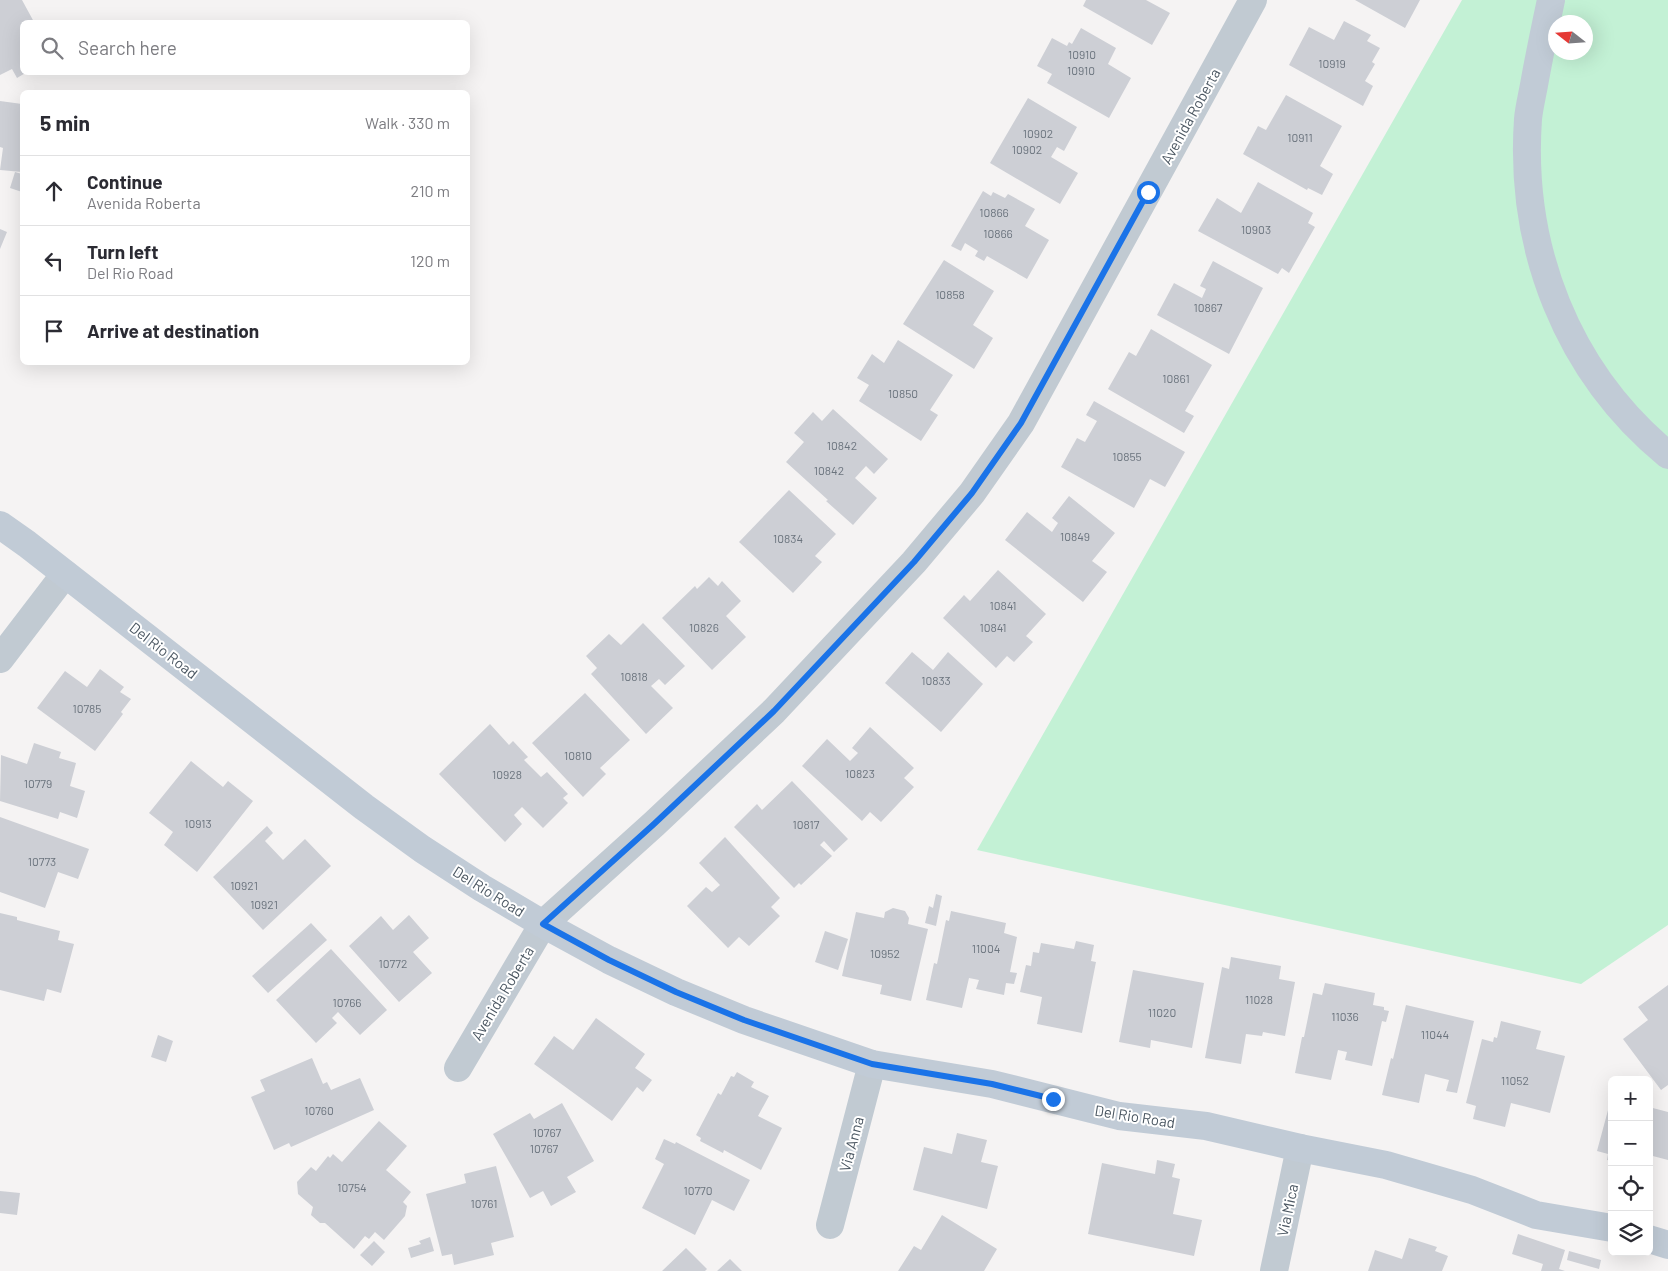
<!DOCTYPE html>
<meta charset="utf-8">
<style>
body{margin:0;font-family:Barlow,sans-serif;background:#f7f7f7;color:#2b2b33}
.controls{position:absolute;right:15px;bottom:15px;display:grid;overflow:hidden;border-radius:8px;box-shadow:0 5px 20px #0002}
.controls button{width:45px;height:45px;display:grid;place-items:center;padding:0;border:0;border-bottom:1px solid #e1e1e2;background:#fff;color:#2b2b33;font:25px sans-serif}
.compass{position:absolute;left:1548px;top:15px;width:45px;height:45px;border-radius:50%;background:#fff;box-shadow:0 5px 20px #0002;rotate:287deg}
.stop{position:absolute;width:15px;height:15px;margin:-11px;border:4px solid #1a73e8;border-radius:50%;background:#fff}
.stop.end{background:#1a73e8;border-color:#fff;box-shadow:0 1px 5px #0008}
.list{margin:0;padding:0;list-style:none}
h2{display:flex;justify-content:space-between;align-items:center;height:65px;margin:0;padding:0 20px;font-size:21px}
h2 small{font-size:16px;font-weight:400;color:#7c7c81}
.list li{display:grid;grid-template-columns:32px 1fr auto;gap:15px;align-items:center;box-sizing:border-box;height:70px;padding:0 20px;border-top:1px solid #e1e1e2}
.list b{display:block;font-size:19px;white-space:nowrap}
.list p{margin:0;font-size:16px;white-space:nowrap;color:#7c7c81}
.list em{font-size:16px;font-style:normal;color:#7c7c81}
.icon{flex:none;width:28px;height:28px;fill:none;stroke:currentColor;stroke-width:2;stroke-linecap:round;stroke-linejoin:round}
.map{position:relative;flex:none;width:1668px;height:1271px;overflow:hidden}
.search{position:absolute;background:#fff;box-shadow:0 5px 20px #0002;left:20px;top:20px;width:450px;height:55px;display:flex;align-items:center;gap:12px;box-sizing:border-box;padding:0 18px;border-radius:8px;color:#7c7c81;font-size:19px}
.panel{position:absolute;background:#fff;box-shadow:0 5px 20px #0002;left:20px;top:90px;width:450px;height:275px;border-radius:8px}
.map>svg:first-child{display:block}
.green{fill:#c3f1d5;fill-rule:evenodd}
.building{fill:#cdcfd5}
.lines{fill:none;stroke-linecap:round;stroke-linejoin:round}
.street{stroke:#c1cad2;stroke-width:28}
.secondary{stroke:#c1cbd6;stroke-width:28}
.route{stroke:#1a73e8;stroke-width:6}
.labels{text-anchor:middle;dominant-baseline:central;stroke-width:4;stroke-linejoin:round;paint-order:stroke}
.number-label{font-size:12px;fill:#6b747e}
.street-label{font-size:15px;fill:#4a5661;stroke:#fff}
</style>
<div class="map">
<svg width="1668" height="1271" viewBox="0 0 1668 1271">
<rect width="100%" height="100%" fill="#f5f3f3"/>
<path class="green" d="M 1462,0 L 1668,0 L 1668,925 L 1581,984 L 977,850 ZM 1556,22 L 1586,22 L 1586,52 L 1556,52 Z"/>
<path class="building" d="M 0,0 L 22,0 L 34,22 L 22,22 L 22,72 L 27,72 L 17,78 L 12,69 L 0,75 Z
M 1086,0 L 1146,0 L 1170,13 L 1152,45 L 1083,6 Z
M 1355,0 L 1420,0 L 1405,28 Z
M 1344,21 L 1371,35 L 1367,41 L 1380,48 L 1372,62 L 1375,64 L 1365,81 L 1373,86 L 1363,106 L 1289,65 L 1309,27 L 1334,40 Z
M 1081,28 L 1116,48 L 1108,64 L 1131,78 L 1109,118 L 1047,83 L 1052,74 L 1037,66 L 1052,38 L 1067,46 L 1069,42 L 1072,44 Z
M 1286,95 L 1342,126 L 1320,166 L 1333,174 L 1322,195 L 1308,188 L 1307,190 L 1243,154 L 1258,126 L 1266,130 Z
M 1028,98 L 1077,127 L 1064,151 L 1057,147 L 1051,157 L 1078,173 L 1060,204 L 990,163 Z
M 0,101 L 22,104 L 22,172 L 0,170 L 3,148 L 0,147 Z
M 15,172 L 22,174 L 22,192 L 10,188 Z
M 1258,182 L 1313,213 L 1308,223 L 1315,227 L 1289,273 L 1282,268 L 1278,274 L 1198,231 L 1217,198 L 1241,213 Z
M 983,191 L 991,196 L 993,192 L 1005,198 L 1008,194 L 1035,209 L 1025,226 L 1049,240 L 1027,279 L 987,256 L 984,261 L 975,256 L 978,251 L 965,243 L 961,251 L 951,246 Z
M 0,229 L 7,232 L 0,249 Z
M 944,260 L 994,291 L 973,325 L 993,338 L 974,369 L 903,324 Z
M 1213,261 L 1263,288 L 1229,354 L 1157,315 L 1174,283 L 1202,298 L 1206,289 L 1200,286 Z
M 1151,329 L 1212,365 L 1185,411 L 1194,416 L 1184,433 L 1108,389 L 1129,352 L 1136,356 Z
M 898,340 L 953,375 L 930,410 L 938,415 L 921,441 L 859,401 L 869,385 L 857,378 L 872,354 L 884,363 Z
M 1094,401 L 1185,452 L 1165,487 L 1150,479 L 1134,508 L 1061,467 L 1077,438 L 1085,442 L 1097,421 L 1086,415 Z
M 833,409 L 888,459 L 874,474 L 866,466 L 855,478 L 877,498 L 853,525 L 826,501 L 828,500 L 786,462 L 804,442 L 794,433 L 813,412 L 822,421 Z
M 789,490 L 836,534 L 815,556 L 822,562 L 793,593 L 739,542 Z
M 1069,496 L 1115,533 L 1092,561 L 1107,572 L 1083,602 L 1005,540 L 1027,512 L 1052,532 L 1058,523 L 1052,518 Z
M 998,570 L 1046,614 L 1026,636 L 1033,642 L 1014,662 L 1007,656 L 996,668 L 943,618 L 964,595 L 970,601 Z
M 709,577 L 718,586 L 722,581 L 741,601 L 726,616 L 746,637 L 712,670 L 662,618 L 695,586 L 697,589 Z
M 643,623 L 685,666 L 665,685 L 659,679 L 651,686 L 673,708 L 646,734 L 591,674 L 597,668 L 586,656 L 609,634 L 621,645 Z
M 912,652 L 933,670 L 948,652 L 983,684 L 941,732 L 885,683 Z
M 100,669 L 124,687 L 120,692 L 131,699 L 121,712 L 123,714 L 95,751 L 37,708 L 65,671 L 87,687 Z
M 585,693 L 630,740 L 600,768 L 606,774 L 583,797 L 532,743 Z
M 490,724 L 509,745 L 513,741 L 528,757 L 524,760 L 541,777 L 547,772 L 568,794 L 563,798 L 568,803 L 543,828 L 522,807 L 514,815 L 522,824 L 505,842 L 439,774 Z
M 870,727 L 914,768 L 904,778 L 914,787 L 881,822 L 870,812 L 862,821 L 802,766 L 827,739 L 850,761 L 858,753 L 852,748 Z
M 34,743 L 61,752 L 59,758 L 76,763 L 70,786 L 85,791 L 77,818 L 60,812 L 58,819 L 0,801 L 1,755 L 27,764 Z
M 191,761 L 223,787 L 228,781 L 253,801 L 197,872 L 164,845 L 173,832 L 149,813 Z
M 792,781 L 848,839 L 834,852 L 824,841 L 820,845 L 832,856 L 801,885 L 799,883 L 794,888 L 734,827 L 757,804 L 762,810 Z
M 0,817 L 89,849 L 78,879 L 58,872 L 45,908 L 0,892 Z
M 267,826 L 273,833 L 265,841 L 283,860 L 305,839 L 331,866 L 263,930 L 213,877 Z
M 725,837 L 780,898 L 771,907 L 780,916 L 749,946 L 739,937 L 728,948 L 687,906 L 706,887 L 712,892 L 720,885 L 699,863 Z
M 936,894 L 942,896 L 936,926 L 925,923 L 929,906 L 933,908 Z
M 893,908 L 905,911 L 909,918 L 908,924 L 928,929 L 911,1001 L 880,994 L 882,985 L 842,976 L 856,912 L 884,918 L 885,912 Z
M 951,911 L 1006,923 L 1004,933 L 1017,937 L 1010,972 L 1017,973 L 1014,984 L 1006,983 L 1004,995 L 976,989 L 979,980 L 969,978 L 962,1008 L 926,1000 L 934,963 L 937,964 L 946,920 L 949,921 Z
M 0,913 L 17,917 L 17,920 L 60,931 L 58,940 L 74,944 L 61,993 L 47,989 L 44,1001 L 0,990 Z
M 409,915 L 429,938 L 413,952 L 432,973 L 399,1002 L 349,946 L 381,916 L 393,930 Z
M 311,923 L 327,940 L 268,993 L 252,976 Z
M 825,931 L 848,939 L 838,970 L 815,962 Z
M 1076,941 L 1094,945 L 1091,961 L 1096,962 L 1082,1033 L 1037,1024 L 1042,997 L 1020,992 L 1026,965 L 1031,966 L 1033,952 L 1039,953 L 1041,943 L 1074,949 Z
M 331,949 L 387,1010 L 360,1035 L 338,1012 L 332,1018 L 337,1023 L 316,1043 L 276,1000 Z
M 1231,957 L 1281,966 L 1279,979 L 1295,982 L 1285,1036 L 1263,1032 L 1262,1036 L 1246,1034 L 1241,1064 L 1205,1058 L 1222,967 L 1229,969 Z
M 1133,970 L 1204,983 L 1192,1048 L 1151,1040 L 1150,1048 L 1119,1042 Z
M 1325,983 L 1375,993 L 1373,1005 L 1384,1007 L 1384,1010 L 1389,1011 L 1386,1022 L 1382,1021 L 1372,1066 L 1345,1060 L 1347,1052 L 1338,1050 L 1331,1080 L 1295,1073 L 1302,1037 L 1304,1037 L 1313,993 L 1322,995 Z
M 1668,985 L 1668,1085 L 1661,1090 L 1623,1039 L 1648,1020 L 1638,1007 Z
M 1406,1005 L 1474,1021 L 1457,1093 L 1446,1091 L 1449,1080 L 1425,1074 L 1419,1103 L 1382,1095 L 1391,1058 L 1393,1059 Z
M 596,1018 L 645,1054 L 635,1068 L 652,1080 L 643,1092 L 637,1087 L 612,1121 L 534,1064 L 554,1036 L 573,1050 Z
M 1501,1021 L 1541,1031 L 1536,1049 L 1565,1056 L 1550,1113 L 1511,1103 L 1505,1127 L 1473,1119 L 1476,1106 L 1466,1103 L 1482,1039 L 1493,1042 L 1494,1037 L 1497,1038 Z
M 158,1035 L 173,1041 L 166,1062 L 151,1057 Z
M 312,1058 L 323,1084 L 327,1082 L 331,1090 L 360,1078 L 374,1110 L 291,1147 L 289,1143 L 274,1150 L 251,1097 L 265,1091 L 260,1080 Z
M 737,1072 L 754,1082 L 751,1087 L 769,1096 L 758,1116 L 782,1128 L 761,1170 L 724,1150 L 723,1153 L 700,1141 L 701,1138 L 696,1135 L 718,1093 L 721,1095 L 731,1076 L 734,1077 Z
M 1611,1099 L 1612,1099 L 1612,1161 L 1607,1160 L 1608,1154 L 1597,1151 Z
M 562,1103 L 594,1161 L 567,1177 L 576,1192 L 551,1206 L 543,1191 L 530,1198 L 493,1134 L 530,1113 L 534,1119 Z
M 1649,1107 L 1668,1112 L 1668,1160 L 1649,1155 Z
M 379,1121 L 407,1146 L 386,1170 L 411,1192 L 403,1202 L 407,1206 L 405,1216 L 384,1240 L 375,1232 L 369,1239 L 365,1236 L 354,1249 L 325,1223 L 320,1223 L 311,1215 L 313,1207 L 298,1194 L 297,1182 L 311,1167 L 316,1171 L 328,1156 L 330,1158 L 333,1154 L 342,1162 Z
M 957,1133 L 987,1140 L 981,1162 L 998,1166 L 987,1209 L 913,1190 L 924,1147 L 952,1154 Z
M 664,1139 L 675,1144 L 676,1142 L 750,1180 L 734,1211 L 712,1200 L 695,1235 L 642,1208 L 664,1164 L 655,1159 Z
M 1157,1160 L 1175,1164 L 1172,1177 L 1180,1179 L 1173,1214 L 1202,1220 L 1194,1256 L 1088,1234 L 1102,1163 L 1155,1174 Z
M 496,1166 L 514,1237 L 491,1243 L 494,1255 L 454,1265 L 452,1254 L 442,1256 L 426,1194 L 466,1183 L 464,1174 Z
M 0,1191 L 20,1193 L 17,1215 L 0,1213 Z
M 942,1215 L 997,1249 L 984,1271 L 898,1271 L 914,1246 L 921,1250 Z
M 1518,1234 L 1565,1250 L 1559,1269 L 1565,1271 L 1541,1271 L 1543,1264 L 1512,1254 Z
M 430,1237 L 434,1251 L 411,1258 L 408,1248 L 421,1244 L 419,1241 Z
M 1409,1238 L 1437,1247 L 1435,1251 L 1448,1256 L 1442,1271 L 1368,1271 L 1375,1250 L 1402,1259 Z
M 374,1241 L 385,1252 L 372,1266 L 360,1255 Z
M 686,1248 L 707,1269 L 705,1271 L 662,1271 Z
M 1569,1251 L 1601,1260 L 1599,1269 L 1567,1260 Z
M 730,1259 L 742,1271 L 717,1271 Z"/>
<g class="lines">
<path class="street" d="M 0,659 L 65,574
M 458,1068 L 543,924 L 654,824 L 774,711 L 914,562 L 972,493 L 1021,423 L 1253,0
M 830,1225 L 872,1064
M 1274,1271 L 1300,1148"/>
<path class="secondary" d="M 1551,0 C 1545,28 1539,57 1534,85 C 1532,96 1529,108 1528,119 C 1519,248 1567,372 1668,455
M 0,525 L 27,544 L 364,807 L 422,849 L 482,888 L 543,924 L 609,960 L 676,992 L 744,1020 L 872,1064 L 992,1084 L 1119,1116 L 1206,1126 L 1300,1148 L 1386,1165 L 1472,1190 L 1536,1215 L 1612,1228
M 1649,1239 L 1668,1245"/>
</g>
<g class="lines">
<path class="route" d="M 1053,1099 L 992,1084 L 872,1064 L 744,1020 L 676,992 L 609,960 L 543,924 L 654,824 L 774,711 L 914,562 L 972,493 L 1021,423 L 1148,192"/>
</g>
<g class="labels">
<g class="number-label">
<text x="1082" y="54">10910</text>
<text x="1332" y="63">10919</text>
<text x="1081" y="70">10910</text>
<text x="1038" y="133">10902</text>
<text x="1300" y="137">10911</text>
<text x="1027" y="149">10902</text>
<text x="994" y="212">10866</text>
<text x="1256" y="229">10903</text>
<text x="998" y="233">10866</text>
<text x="950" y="294">10858</text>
<text x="1208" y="307">10867</text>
<text x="1176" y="378">10861</text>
<text x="903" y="393">10850</text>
<text x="842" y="445">10842</text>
<text x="1127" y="456">10855</text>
<text x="829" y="470">10842</text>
<text x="1075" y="536">10849</text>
<text x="788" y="538">10834</text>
<text x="1003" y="605">10841</text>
<text x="704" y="627">10826</text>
<text x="993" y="627">10841</text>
<text x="634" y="676">10818</text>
<text x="936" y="680">10833</text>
<text x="87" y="708">10785</text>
<text x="578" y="755">10810</text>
<text x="860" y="773">10823</text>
<text x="507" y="774">10928</text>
<text x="38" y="783">10779</text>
<text x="198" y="823">10913</text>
<text x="806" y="824">10817</text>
<text x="42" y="861">10773</text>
<text x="244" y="885">10921</text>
<text x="264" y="904">10921</text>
<text x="986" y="948">11004</text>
<text x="885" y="953">10952</text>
<text x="393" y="963">10772</text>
<text x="1259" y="999">11028</text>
<text x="347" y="1002">10766</text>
<text x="1162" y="1012">11020</text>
<text x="1345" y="1016">11036</text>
<text x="1435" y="1034">11044</text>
<text x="1515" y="1080">11052</text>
<text x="319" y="1110">10760</text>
<text x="547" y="1132">10767</text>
<text x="544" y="1148">10767</text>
<text x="352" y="1187">10754</text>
<text x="698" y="1190">10770</text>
<text x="484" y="1203">10761</text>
</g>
<g class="street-label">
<text transform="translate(1190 116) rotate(-61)">Avenida Roberta</text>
<text transform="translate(164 650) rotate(38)">Del Rio Road</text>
<text transform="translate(489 891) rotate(32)">Del Rio Road</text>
<text transform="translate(502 993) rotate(-59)">Avenida Roberta</text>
<text transform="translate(1135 1116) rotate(9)">Del Rio Road</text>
<text transform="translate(851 1144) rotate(-75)">Via Anna</text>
<text transform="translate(1287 1210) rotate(-78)">Via Mica</text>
</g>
</g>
</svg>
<div class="controls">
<button>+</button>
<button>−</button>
<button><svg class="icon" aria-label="locate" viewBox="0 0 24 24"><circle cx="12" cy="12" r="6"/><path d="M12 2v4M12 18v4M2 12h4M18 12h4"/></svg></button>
<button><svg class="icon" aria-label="layers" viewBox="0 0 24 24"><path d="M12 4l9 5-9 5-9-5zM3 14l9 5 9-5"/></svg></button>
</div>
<svg class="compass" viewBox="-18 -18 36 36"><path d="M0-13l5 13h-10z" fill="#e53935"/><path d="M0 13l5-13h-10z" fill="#7c7c81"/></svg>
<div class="stop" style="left:1148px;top:192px"></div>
<div class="stop end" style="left:1053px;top:1099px"></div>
<div class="search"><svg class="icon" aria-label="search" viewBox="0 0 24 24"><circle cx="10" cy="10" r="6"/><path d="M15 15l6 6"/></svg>Search here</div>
<section class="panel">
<h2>5 min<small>Walk · 330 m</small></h2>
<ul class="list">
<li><svg class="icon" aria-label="ahead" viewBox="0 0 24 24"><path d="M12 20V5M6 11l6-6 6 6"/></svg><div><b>Continue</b><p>Avenida Roberta</p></div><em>210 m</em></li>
<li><svg class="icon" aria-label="left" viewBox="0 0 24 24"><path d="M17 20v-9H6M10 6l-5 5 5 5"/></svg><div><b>Turn left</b><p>Del Rio Road</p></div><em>120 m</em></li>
<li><svg class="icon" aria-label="arrive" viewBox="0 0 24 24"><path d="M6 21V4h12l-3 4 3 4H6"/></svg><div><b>Arrive at destination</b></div></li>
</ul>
</section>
</div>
